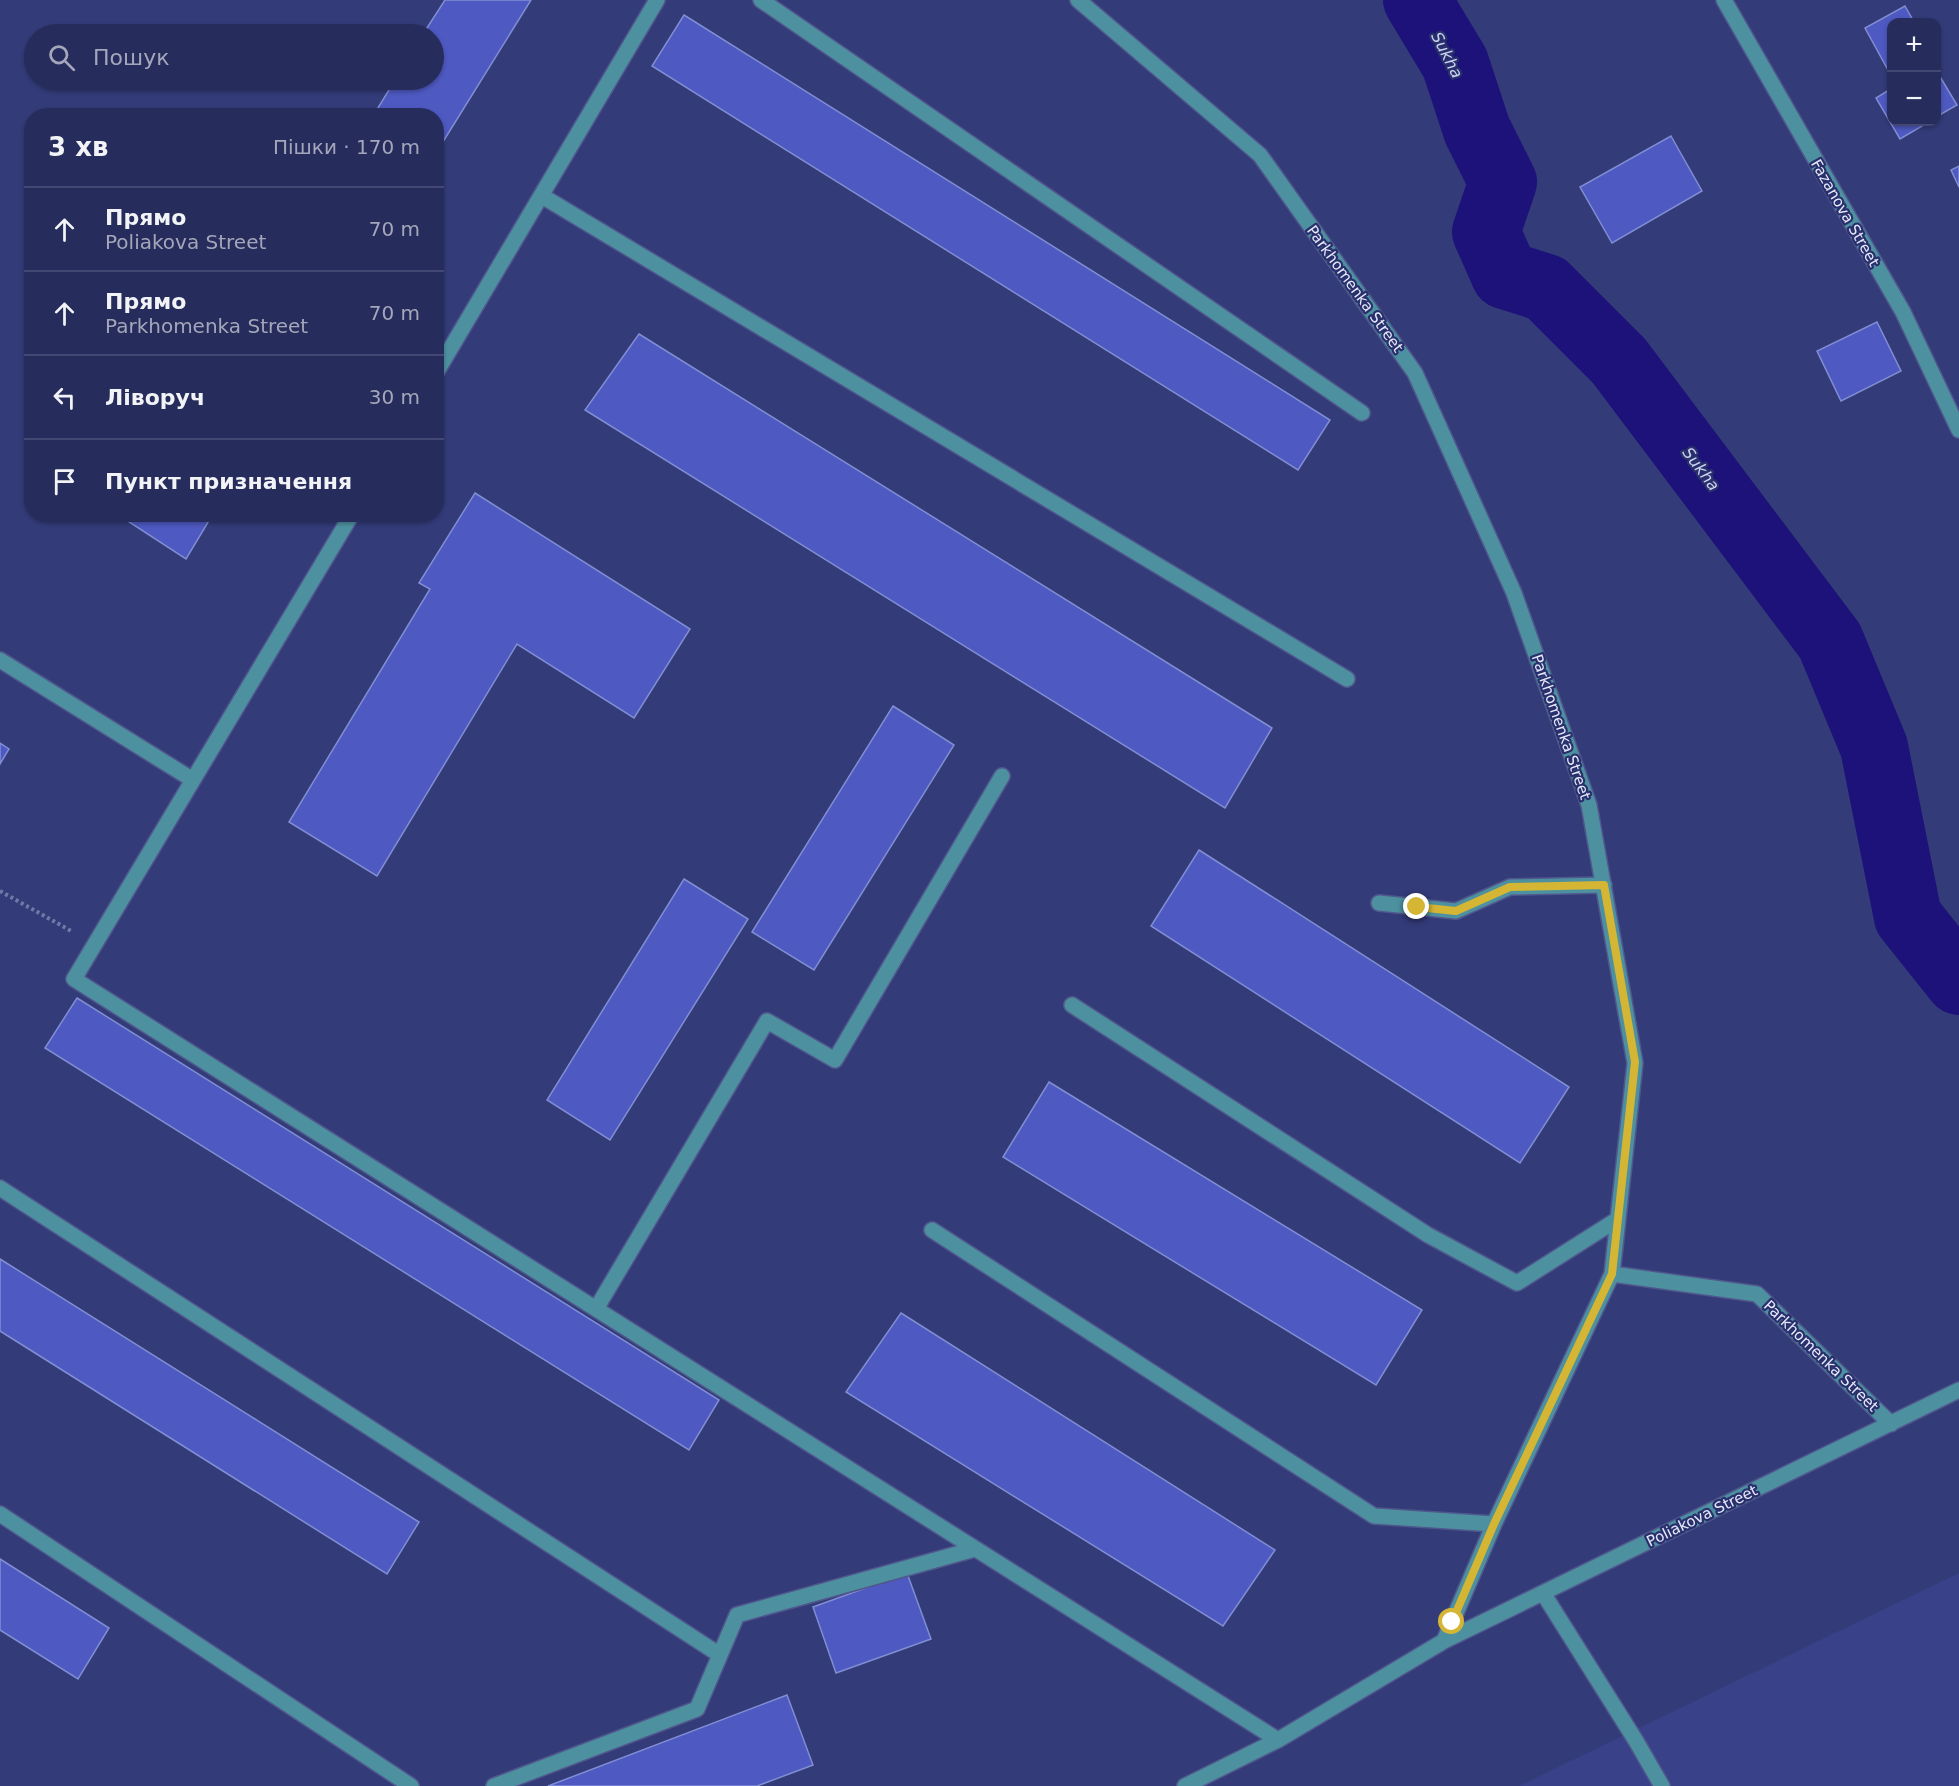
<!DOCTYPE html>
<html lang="uk">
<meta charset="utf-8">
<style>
body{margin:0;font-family:"DejaVu Sans",sans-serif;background:#2e3461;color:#f1f3f6}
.controls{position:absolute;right:18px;top:18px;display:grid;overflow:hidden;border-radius:12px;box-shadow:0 2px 4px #0004}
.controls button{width:54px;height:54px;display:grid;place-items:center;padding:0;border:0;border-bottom:2px solid #424871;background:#262c5b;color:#f1f3f6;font:30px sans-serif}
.stop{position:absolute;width:18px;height:18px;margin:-14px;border:4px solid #d5b534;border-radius:50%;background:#fff}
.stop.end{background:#d5b534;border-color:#fff;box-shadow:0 2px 6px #0008}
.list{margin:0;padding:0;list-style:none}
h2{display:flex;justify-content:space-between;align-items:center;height:78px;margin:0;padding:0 24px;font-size:26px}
h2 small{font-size:20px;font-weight:400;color:#a4a7bb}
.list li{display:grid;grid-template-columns:39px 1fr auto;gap:18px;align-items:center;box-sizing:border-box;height:84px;padding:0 24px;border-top:2px solid #424871}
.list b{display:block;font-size:22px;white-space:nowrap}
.list p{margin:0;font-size:20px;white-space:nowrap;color:#a4a7bb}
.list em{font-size:20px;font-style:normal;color:#a4a7bb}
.icon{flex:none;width:33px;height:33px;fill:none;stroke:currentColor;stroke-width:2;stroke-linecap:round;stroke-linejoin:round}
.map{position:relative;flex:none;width:1959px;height:1786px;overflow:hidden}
.search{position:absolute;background:#262c5b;box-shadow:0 2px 4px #0004;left:24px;top:24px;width:420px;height:66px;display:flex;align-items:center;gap:15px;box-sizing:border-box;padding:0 21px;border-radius:33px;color:#a4a7bb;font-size:22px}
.panel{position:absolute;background:#262c5b;box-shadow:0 2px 4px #0004;left:24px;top:108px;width:420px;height:414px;border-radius:24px}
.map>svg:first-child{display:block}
.built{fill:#394288}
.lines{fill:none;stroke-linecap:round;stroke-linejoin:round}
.river{stroke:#1d1279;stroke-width:68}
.building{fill:#4e59c1;stroke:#808ed3;stroke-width:1.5}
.minor-casing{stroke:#50578d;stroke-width:18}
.path{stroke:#7379a7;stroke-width:4;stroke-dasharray:3 3;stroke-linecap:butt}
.minor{stroke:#4d91a0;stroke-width:15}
.route{stroke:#d5b534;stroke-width:8}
.labels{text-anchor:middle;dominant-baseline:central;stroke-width:4.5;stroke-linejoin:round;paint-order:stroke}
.street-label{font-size:15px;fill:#e6eaf9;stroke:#29306d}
.water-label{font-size:16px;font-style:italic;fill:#ccd3ee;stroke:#29306d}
</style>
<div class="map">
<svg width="1959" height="1786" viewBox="0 0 1959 1786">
<rect width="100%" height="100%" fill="#333b79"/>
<path class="built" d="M 1959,1573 L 1959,1786 L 1519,1786 Z"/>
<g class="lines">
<path class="river" d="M 1417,0 L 1455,63 L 1477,130 L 1503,182 L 1486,232 L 1505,275 L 1546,288 L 1619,361 L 1830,641 L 1874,747 L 1908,917 L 1959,981"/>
</g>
<path class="building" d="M 445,0 L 531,0 L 436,153 L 436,116 L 373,116 L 395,80 L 434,80 L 434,34 L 423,34 Z
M 1905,6 L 1914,22 L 1892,22 L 1892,68 L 1888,70 L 1865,28 Z
M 684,15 L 1330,420 L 1298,470 L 652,66 Z
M 1936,70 L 1957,105 L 1936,117 Z
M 1892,88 L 1892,122 L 1929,122 L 1900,139 L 1876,98 Z
M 1671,136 L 1702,191 L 1612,243 L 1580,187 Z
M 1959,166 L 1959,187 L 1951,170 Z
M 1877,322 L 1901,371 L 1841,401 L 1817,351 Z
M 639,334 L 1272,728 L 1225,808 L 585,410 Z
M 475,493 L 690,629 L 634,718 L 517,644 L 377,876 L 289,822 L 430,589 L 419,583 Z
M 125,514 L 213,514 L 186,559 L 123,518 Z
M 893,706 L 954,745 L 814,970 L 752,932 Z
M 0,743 L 9,749 L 0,764 Z
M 1199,850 L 1569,1087 L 1520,1163 L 1151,926 Z
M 684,879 L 748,919 L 610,1140 L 547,1100 Z
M 77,998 L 719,1400 L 689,1450 L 45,1048 Z
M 1049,1082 L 1422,1310 L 1376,1385 L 1003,1157 Z
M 0,1259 L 419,1522 L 387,1574 L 0,1331 Z
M 901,1313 L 1275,1550 L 1223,1626 L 846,1392 Z
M 0,1559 L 109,1628 L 78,1679 L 0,1630 Z
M 907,1573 L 931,1639 L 836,1673 L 813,1607 Z
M 787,1695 L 813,1765 L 757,1786 L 548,1786 Z"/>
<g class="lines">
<defs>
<path id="minor" d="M 761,0 L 1362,413
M 1078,0 L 1260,155 L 1415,373 L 1514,593 L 1589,805 L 1635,1063 L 1612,1274 L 1757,1294 L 1891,1424
M 1724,0 L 1903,312 L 1959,430
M 542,196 L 1347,679
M 436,373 L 657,0
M 352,514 L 74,979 L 1278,1740
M 0,660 L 193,780
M 1379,903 L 1456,911 L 1510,887 L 1604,885
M 1072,1005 L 1428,1235 L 1517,1283 L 1618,1219
M 0,1188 L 720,1655
M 932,1230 L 1374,1516 L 1494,1524
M 596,1309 L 767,1021 L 835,1060 L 1002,776
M 0,1514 L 411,1786
M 1543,1593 L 1636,1741 L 1662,1786
M 1444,1641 L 1494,1524 L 1612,1274
M 494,1786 L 697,1709 L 737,1615 L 975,1549
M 1185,1786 L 1278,1740 L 1444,1641 L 1959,1390"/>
</defs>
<use href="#minor" class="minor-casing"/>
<path class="path" d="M 0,891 L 73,932"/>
<use href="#minor" class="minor"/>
</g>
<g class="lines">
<path class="route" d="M 1417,907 L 1456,911 L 1510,887 L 1604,885 L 1635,1062 L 1612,1274 L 1494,1524 L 1452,1622"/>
</g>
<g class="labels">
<g class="street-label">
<text transform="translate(1845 213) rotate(60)">Fazanova Street</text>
<text transform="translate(1355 289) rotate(54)">Parkhomenka Street</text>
<text transform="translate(1561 727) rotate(71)">Parkhomenka Street</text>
<text transform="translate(1821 1356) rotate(44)">Parkhomenka Street</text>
<text transform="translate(1702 1516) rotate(-26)">Poliakova Street</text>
</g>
<g class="water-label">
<text transform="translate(1447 55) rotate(63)">Sukha</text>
<text transform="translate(1701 469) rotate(53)">Sukha</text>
</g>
</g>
</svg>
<div class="controls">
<button>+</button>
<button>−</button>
</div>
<div class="stop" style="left:1452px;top:1622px"></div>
<div class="stop end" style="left:1417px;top:907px"></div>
<div class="search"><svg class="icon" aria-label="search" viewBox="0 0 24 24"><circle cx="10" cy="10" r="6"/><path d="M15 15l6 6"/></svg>Пошук</div>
<section class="panel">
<h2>3 хв<small>Пішки · 170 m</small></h2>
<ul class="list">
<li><svg class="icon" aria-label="ahead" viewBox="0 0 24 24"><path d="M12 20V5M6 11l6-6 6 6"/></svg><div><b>Прямо</b><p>Poliakova Street</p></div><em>70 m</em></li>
<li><svg class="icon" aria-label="ahead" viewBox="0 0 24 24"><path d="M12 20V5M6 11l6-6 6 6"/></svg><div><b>Прямо</b><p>Parkhomenka Street</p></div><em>70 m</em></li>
<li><svg class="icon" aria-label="left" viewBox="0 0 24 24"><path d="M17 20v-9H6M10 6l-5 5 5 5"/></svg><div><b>Ліворуч</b></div><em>30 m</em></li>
<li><svg class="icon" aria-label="arrive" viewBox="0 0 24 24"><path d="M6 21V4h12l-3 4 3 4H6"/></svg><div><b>Пункт призначення</b></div></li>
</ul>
</section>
</div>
